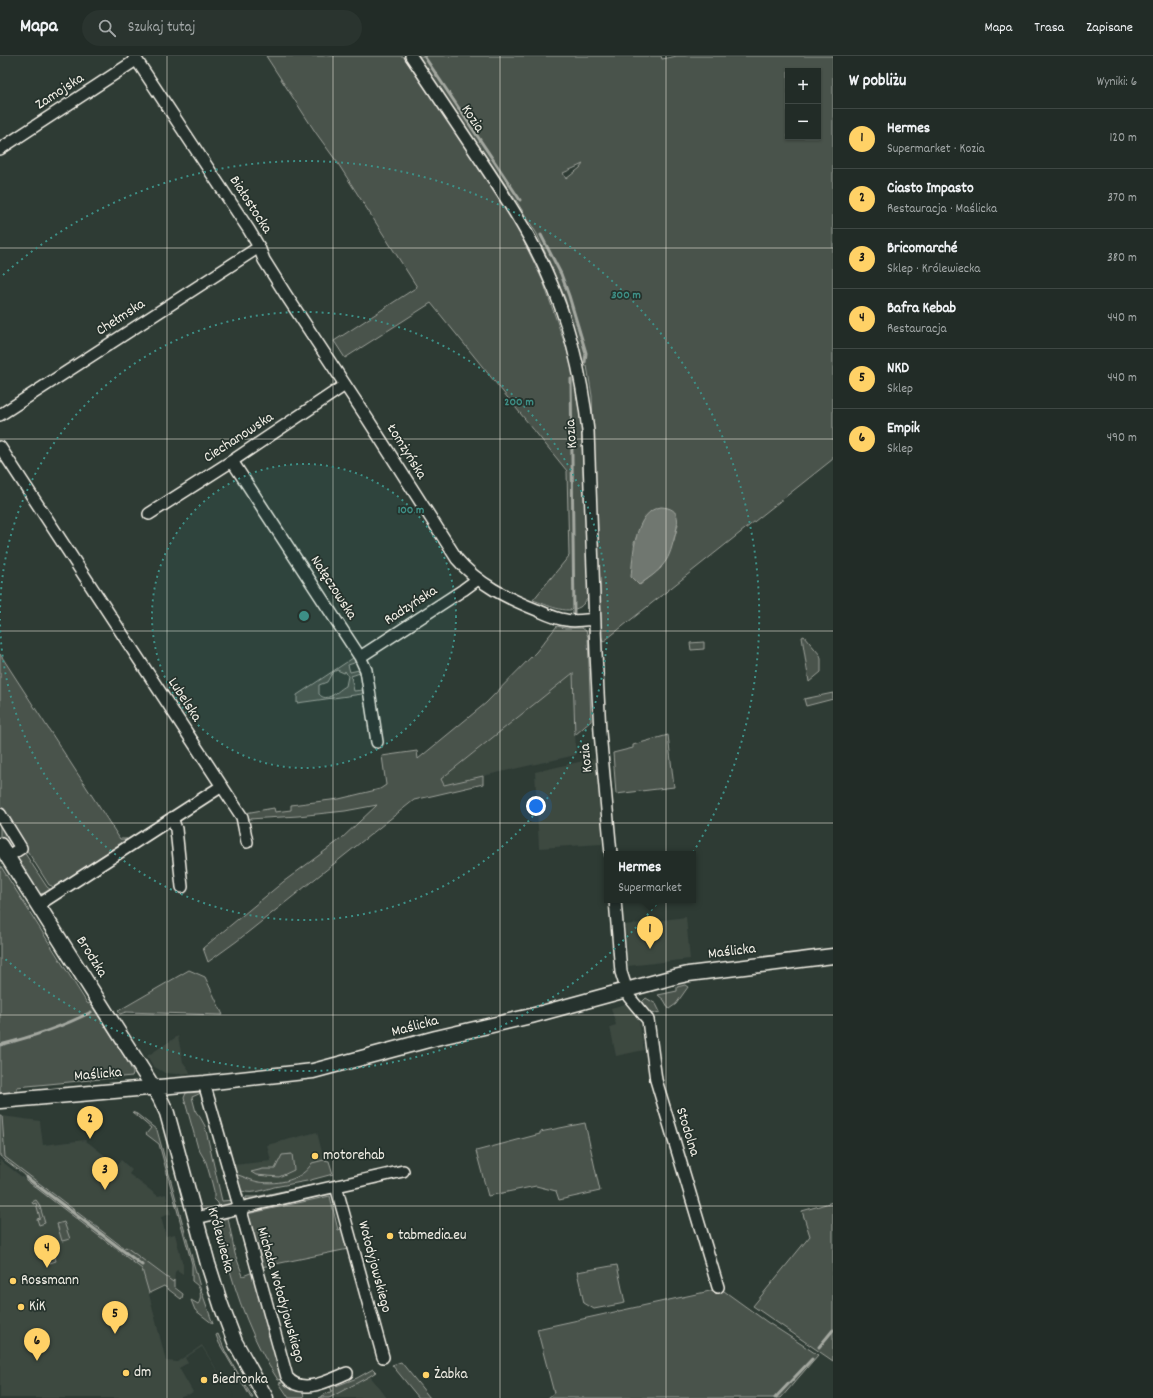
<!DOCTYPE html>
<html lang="pl">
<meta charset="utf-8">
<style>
body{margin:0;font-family:Dekko,sans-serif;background:#2a342f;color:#f1f3f6}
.controls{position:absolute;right:12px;top:12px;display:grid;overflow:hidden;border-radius:0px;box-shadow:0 1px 3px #0004}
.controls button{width:36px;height:36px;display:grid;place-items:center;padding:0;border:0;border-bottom:1px solid #3f4844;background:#222c27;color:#f1f3f6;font:20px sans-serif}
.you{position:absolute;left:536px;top:750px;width:14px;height:14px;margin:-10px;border:3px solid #fff;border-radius:50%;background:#1a73e8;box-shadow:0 0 0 6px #1a73e833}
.badge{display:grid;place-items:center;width:26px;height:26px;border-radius:50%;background:#ffd166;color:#111;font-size:13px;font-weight:700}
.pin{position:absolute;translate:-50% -33px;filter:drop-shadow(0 1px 2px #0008)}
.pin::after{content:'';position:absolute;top:21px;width:14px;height:12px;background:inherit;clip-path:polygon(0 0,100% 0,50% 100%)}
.popup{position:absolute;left:604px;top:795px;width:92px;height:52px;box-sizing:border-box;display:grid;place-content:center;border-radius:0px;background:#222c27;filter:drop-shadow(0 1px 3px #0005);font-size:13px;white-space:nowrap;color:#a2a7a7}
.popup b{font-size:15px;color:#f1f3f6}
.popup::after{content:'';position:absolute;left:50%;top:100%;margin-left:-8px;border:8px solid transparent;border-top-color:#222c27}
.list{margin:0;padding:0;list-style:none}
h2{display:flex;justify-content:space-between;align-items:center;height:52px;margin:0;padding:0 16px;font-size:17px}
h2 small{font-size:13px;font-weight:400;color:#a2a7a7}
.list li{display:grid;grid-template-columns:26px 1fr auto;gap:12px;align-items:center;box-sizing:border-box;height:60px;padding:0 16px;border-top:1px solid #3f4844}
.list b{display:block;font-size:15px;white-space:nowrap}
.list p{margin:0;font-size:13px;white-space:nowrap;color:#a2a7a7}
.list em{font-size:13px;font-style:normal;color:#a2a7a7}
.icon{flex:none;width:22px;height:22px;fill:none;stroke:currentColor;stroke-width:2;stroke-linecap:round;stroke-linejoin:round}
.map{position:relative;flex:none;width:833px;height:1342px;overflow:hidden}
header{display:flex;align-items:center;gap:24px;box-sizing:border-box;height:56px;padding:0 20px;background:#222c27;border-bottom:1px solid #3f4844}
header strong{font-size:19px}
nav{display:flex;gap:22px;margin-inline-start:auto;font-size:14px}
.search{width:280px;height:36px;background:#2a342f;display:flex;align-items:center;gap:10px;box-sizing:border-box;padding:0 14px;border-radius:22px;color:#a2a7a7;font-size:15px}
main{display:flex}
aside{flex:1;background:#222c27}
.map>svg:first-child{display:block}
.built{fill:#3c4841}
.green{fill:#48524c;stroke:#9ea29a;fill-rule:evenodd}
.water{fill:#6f7770;stroke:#a4a8a0}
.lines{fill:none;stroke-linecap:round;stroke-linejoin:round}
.stream{stroke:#a4a8a0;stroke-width:3}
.minor-casing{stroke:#f4f1e8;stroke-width:14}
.tertiary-casing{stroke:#f4f1e8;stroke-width:17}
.minor{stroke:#26332d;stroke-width:11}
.tertiary{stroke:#26332d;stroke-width:14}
.grid{fill:none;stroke:#f4f1e8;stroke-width:1;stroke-opacity:0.55}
.ring{fill:none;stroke:#3d8f86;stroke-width:2;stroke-dasharray:2 4}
.poi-dot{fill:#ffd166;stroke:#26332d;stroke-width:1.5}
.labels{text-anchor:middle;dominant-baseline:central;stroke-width:3.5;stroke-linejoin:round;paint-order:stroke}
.street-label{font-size:15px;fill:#f4f1e8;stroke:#26332d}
.poi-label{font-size:15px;fill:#f4f1e8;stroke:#26332d;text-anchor:start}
.centre{fill:#3d8f86;stroke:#26332d;stroke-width:2}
.ring-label{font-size:12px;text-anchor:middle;font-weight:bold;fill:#3d8f86;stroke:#26332d;stroke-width:3.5;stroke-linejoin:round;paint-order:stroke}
</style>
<header>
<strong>Mapa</strong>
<div class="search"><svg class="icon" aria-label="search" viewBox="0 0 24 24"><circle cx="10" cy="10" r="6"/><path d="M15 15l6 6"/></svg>Szukaj tutaj</div>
<nav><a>Mapa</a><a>Trasa</a><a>Zapisane</a></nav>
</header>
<main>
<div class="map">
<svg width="833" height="1342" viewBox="0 0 833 1342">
<rect width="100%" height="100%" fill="#2e3b34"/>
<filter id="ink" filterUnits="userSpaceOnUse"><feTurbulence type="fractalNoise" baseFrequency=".025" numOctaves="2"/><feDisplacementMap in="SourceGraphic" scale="8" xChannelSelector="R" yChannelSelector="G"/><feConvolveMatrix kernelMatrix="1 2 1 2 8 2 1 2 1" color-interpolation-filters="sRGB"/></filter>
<g filter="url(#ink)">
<path class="built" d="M 573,617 L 576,699 L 444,729 L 441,723 Z
M 596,702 L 600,742 L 602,788 L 539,792 L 535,716 Z
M 686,861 L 690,903 L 628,910 L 625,869 Z
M 625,948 L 632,954 L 639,965 L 644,994 L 616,1000 L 610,971 L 616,969 L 611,952 Z
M 178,980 L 183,1006 L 189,1014 L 190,1017 L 177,1018 L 165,1017 L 153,1010 L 147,1000 Z
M 2,1060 L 40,1065 L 43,1089 L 85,1084 L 117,1109 L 121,1104 L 132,1114 L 129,1118 L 158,1140 L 166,1138 L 171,1158 L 161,1161 L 166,1180 L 175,1178 L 183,1209 L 183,1218 L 177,1214 L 175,1216 L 174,1231 L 183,1238 L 182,1242 L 181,1243 L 164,1230 L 149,1238 L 166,1305 L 177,1306 L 202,1289 L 234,1342 L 202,1291 L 185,1302 L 188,1307 L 179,1312 L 193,1336 L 188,1339 L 187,1338 L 181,1340 L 181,1342 L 0,1342 L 0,1104 L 142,1213 L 140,1204 L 5,1101 Z
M 317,1076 L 324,1104 L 329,1117 L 246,1136 L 239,1131 L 233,1109 L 271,1105 L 267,1089 Z
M 370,1320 L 387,1342 L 329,1342 Z"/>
<path class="green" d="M 266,0 L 403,0 L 510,157 L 543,225 L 562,280 L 573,311 L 581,368 L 589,541 C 586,544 583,549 580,551 C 565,559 548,549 533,544 L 569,500 L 567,415 L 431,247 L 345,302 L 334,285 L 417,231 L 337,106 L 316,77 Z
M 418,0 L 661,0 L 662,3 L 677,0 L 833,0 L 833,403 L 603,586 L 601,579 L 592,340 L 587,310 L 584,310 L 565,242 L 537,178 L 517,146 ZM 788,15 L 818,15 L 818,81 L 788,81 ZM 583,108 L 580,112 L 566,123 L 563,117 ZM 645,461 L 678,468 L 674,484 L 661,512 L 640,529 L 634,487 Z
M 557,570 L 565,572 L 582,572 L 586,575 L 588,581 L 591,665 L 575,679 L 573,617 L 441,723 L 444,729 L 483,720 L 483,728 L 414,744 L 237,885 L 208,906 L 203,892 L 283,826 L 341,783 L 377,749 L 345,755 L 298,760 L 249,763 L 245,757 L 274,752 L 275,756 L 291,754 L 291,749 L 339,743 L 380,733 L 386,729 L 382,700 L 417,695 L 418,703 L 486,647 L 536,596 Z
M 804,580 L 820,599 L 821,603 L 821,616 L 809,626 L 802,581 Z
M 704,586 L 704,593 L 691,594 L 690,587 Z
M 0,598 L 120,783 L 127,783 L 54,832 L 52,830 L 49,829 L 0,752 Z
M 353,602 L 356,605 L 354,607 L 348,609 L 350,616 L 359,614 L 360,617 L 351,620 L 354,635 L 363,634 L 362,638 L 297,647 L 297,639 ZM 337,614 L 344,617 L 345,615 L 348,620 L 346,630 C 338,634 327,648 319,638 L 319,629 L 327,626 L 332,617 Z
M 833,637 L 833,643 L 806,650 L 804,643 Z
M 668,679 L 674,731 L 616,738 L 613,697 L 633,692 L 633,689 Z
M 0,765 L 14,791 L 9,794 L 0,780 Z
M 24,796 L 47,831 L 51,834 L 46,837 L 37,838 L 15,801 Z
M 0,809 L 87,947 L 89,948 L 90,947 L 129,1008 L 133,1017 L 132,1020 L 17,1031 L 17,1036 L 0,1037 Z
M 189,914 L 205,921 L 223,959 L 126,956 L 120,958 L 118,955 Z
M 685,929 L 688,931 L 676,948 L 669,953 L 664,944 L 658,939 L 677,935 L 677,931 Z
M 646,942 L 656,948 L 660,956 L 651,958 L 642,951 L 642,946 Z
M 201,1036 L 201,1037 L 192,1041 L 196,1056 L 200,1061 L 205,1070 L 222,1145 L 233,1144 L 229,1149 L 219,1151 L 218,1147 L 214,1143 L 214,1135 L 212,1127 L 206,1106 L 198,1092 L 184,1042 L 186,1037 Z
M 132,1056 L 137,1058 L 157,1074 L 200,1231 L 213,1268 L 195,1254 L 191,1244 L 198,1248 C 201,1245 201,1237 199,1232 C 198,1229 194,1227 192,1225 L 192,1208 L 159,1088 L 146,1078 L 151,1072 Z
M 0,1060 L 2,1060 L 5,1101 L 124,1192 L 126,1191 L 173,1226 L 174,1224 L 174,1231 L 183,1238 L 182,1242 L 181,1243 L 164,1230 L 149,1237 L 142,1213 L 26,1124 L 25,1119 L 0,1100 Z
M 585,1067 L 600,1135 L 559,1144 L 556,1135 L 536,1130 L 488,1140 L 476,1095 L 540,1078 L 540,1076 Z
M 292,1098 L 294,1114 L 279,1121 L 256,1119 L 251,1116 L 263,1113 L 275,1113 L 282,1099 Z
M 324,1104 L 329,1105 L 333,1118 L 307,1125 L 274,1131 L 271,1132 C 260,1135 250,1139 239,1134 L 235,1120 L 238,1119 C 245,1121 252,1125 259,1126 C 279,1129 302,1124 312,1107 Z
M 316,1128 L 318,1129 L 249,1145 L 246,1143 L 246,1141 L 255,1141 Z
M 330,1140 L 338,1174 L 343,1172 L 348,1193 L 261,1211 L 247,1158 Z
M 36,1144 L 39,1148 L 45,1167 L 39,1169 L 37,1163 L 40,1162 L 36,1147 L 33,1148 L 32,1146 Z
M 833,1146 L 833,1305 L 753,1250 L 810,1180 L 802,1155 Z
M 228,1162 L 235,1198 L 243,1220 L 253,1216 L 284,1323 L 278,1324 C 253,1286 237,1242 225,1197 C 223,1187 218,1175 220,1164 Z
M 64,1166 L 70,1183 L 62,1185 L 57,1168 Z
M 50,1184 L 56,1205 L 50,1207 L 44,1186 Z
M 617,1209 L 625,1247 L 594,1253 L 584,1247 L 577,1216 Z
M 719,1233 L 724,1235 L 767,1266 L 818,1299 L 781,1342 L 548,1342 L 554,1337 L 537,1273 Z
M 218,1278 L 226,1297 L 253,1342 L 251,1342 L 219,1287 L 216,1279 Z
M 401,1306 L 430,1342 L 419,1342 L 392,1309 Z
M 373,1313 L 376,1316 L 370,1320 L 329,1342 L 318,1342 L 332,1335 L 330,1330 L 334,1328 L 336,1330 L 357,1322 Z
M 285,1325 L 303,1334 L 304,1342 L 289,1342 L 279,1327 Z"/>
<path class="water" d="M 661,451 C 683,452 678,468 674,483 C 671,494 669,503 661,511 C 656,518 647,523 639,529 L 631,521 C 633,500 634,455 661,451 Z"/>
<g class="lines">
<path class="stream" d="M 424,0 L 520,144
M 541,179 L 561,218 L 569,240 L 586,297 L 585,306
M 571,323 L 574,558
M 0,989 C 32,981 62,971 91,956
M 26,1121 L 142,1209
M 819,1291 L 833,1274
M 775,1342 L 812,1303"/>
<defs>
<path id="minor" d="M 134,0 L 249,174 L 259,191 L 264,204 L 286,239 L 367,362 L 457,503 C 478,528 507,542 537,554 C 546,558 556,563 566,564 C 575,566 585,564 594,563
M 411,0 C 434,34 457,69 480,103 C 504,139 528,175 546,215 C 569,265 582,320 588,375 L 596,597 L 600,676 L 611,798
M 0,93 L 136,4
M 0,359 L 259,191
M 0,391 L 242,761 L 247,786
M 232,405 L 360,601 L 366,614 L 377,686
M 149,458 L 232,405 L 345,329
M 360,601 L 463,534 L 478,523
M 0,758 L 21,792 L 7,801
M 172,762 L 176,773 L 182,831
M 615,844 L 621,916 L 629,941 L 648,964 L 656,1024 L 718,1231
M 38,849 L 222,730
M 205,1027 L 206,1034 L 238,1146
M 336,1130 L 383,1301
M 240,1151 L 287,1321 C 301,1340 330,1324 347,1317
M 196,1162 L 403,1115"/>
<path id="tertiary" d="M 0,789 L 160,1042 L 167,1057 L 208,1208 L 221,1249 L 235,1286 L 266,1342
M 0,1045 L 205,1027 L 313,1015 L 436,982 L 531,960 L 670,922 L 688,918 L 833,900"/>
</defs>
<use href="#minor" class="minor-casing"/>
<use href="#tertiary" class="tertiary-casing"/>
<use href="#minor" class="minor"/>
<use href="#tertiary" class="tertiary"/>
</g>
</g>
<path class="grid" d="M 167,0 L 167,1342M 333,0 L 333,1342M 500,0 L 500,1342M 666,0 L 666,1342M 0,192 L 833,192M 0,383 L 833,383M 0,575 L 833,575M 0,767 L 833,767M 0,959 L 833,959M 0,1150 L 833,1150"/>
<circle cx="304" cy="560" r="152" fill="#3d8f86" fill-opacity=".12"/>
<g class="ring">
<circle cx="304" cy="560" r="152"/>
<path d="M0 557A304 304 0 1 1 0 563"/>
<path d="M3 219A455 455 0 1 1 3 901"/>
</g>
<g class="poi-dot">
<circle cx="315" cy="1100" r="4"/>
<circle cx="390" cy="1180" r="4"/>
<circle cx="13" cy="1225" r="4"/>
<circle cx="21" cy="1251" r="4"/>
<circle cx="126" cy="1317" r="4"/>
<circle cx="426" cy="1319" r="4"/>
<circle cx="204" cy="1324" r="4"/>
</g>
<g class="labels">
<g class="street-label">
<text transform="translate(60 36) rotate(-33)">Zamojska</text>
<text transform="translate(472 63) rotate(56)">Kozia</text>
<text transform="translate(250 149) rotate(57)">Białostocka</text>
<text transform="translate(121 262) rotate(-33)">Chełmska</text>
<text transform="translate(572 378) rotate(-94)">Kozia</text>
<text transform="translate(239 382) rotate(-33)">Ciechanowska</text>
<text transform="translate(406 396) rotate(58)">Łomżyńska</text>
<text transform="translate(333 532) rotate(57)">Nałęczowska</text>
<text transform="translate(411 550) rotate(-33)">Radzyńska</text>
<text transform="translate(184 644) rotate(57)">Lubelska</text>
<text transform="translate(587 702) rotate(-95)">Kozia</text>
<text transform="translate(732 896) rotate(-7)">Maślicka</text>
<text transform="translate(91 901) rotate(58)">Brodzka</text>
<text transform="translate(415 971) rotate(-15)">Maślicka</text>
<text transform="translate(98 1019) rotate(-5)">Maślicka</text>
<text transform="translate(687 1076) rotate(73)">Stodolna</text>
<text transform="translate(220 1184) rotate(75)">Królewiecka</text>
<text transform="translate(374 1211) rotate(75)">Wołodyjowskiego</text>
<text transform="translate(280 1239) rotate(74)">Michała Wołodyjowskiego</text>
</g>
<g class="poi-label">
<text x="323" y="1100">motorehab</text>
<text x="398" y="1180">tabmedia.eu</text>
<text x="21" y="1225">Rossmann</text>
<text x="29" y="1251">KiK</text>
<text x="134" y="1317">dm</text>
<text x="434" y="1319">Żabka</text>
<text x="212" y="1324">Biedronka</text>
</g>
</g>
<circle cx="304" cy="560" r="6" class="centre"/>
<g class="ring-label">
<text x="626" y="242">300 m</text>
<text x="519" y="349">200 m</text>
<text x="411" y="457">100 m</text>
</g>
</svg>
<div class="controls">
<button>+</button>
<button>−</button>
</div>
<div class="you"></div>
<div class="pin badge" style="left:650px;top:893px">1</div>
<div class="popup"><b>Hermes</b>Supermarket</div>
<div class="pin badge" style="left:90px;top:1083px">2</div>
<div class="pin badge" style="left:105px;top:1134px">3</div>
<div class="pin badge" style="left:47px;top:1212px">4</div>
<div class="pin badge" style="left:115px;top:1278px">5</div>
<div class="pin badge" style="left:37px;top:1305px">6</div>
</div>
<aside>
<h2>W pobliżu<small>Wyniki: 6</small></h2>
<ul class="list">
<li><span class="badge">1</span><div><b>Hermes</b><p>Supermarket · Kozia</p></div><em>120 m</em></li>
<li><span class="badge">2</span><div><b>Ciasto Impasto</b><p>Restauracja · Maślicka</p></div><em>370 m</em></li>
<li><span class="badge">3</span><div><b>Bricomarché</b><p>Sklep · Królewiecka</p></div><em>380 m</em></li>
<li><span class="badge">4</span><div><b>Bafra Kebab</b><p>Restauracja</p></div><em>440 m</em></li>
<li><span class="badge">5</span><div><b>NKD</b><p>Sklep</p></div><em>440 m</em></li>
<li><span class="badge">6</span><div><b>Empik</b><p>Sklep</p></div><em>490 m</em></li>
</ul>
</aside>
</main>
